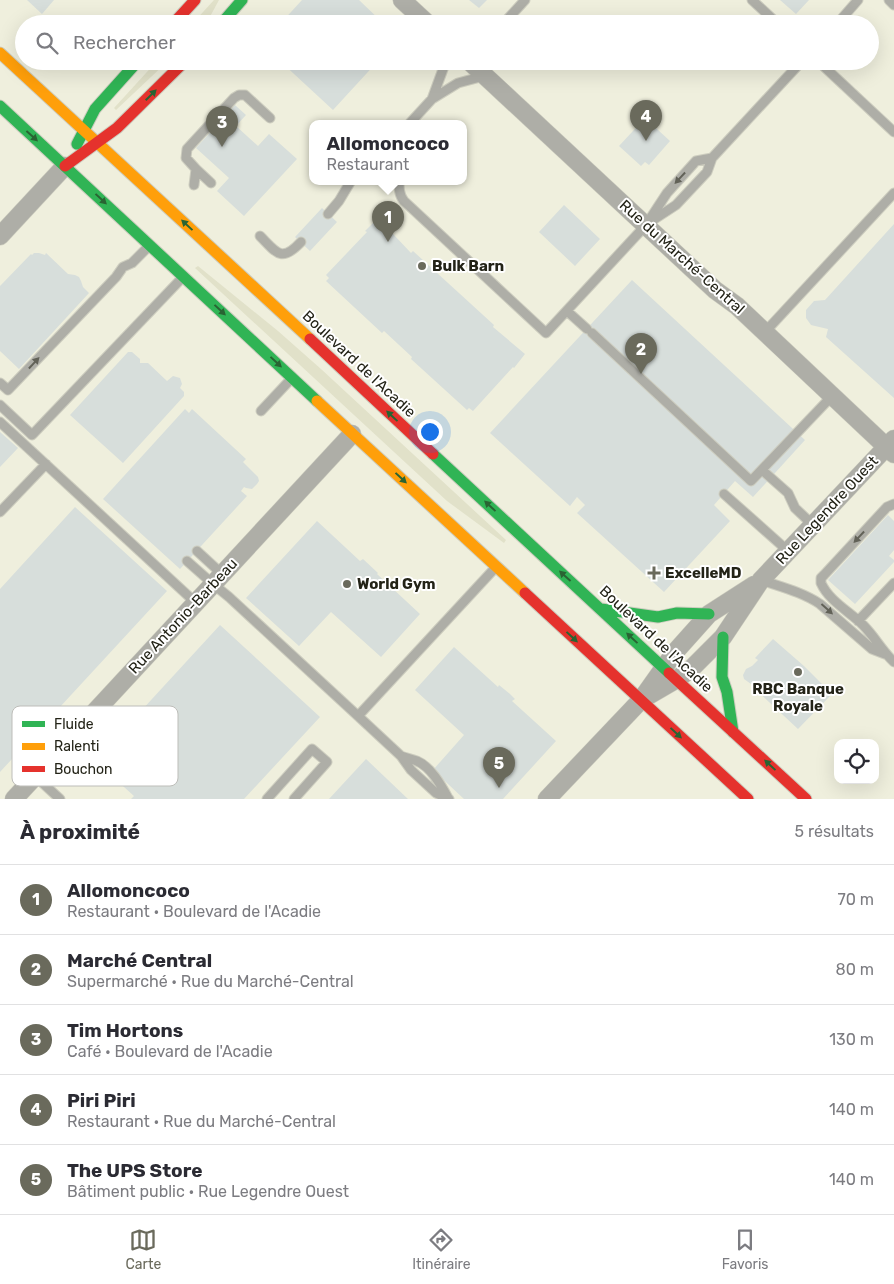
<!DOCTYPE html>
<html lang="fr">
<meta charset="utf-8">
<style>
body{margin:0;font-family:Rubik,sans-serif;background:#f7f7f7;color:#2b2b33}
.controls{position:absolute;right:15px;bottom:15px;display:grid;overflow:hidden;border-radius:10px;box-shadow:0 5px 20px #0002}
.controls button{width:45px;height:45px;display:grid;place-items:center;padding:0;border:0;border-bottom:1px solid #e1e1e2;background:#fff;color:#2b2b33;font:25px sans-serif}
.you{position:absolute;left:429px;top:431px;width:18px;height:18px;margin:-12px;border:4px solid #fff;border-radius:50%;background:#1a73e8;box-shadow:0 0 0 8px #1a73e833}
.badge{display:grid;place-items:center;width:32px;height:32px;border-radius:50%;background:#6a6a5c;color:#fff;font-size:16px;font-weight:700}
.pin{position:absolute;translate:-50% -41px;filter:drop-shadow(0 1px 2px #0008)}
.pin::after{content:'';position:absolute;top:26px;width:18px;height:15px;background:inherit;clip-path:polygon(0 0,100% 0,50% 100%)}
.popup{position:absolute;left:309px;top:120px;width:158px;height:65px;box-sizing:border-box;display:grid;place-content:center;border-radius:10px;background:#fff;filter:drop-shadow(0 1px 4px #0005);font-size:16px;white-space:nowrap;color:#7c7c81}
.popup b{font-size:19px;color:#2b2b33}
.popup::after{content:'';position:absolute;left:50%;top:100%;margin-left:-10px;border:10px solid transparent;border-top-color:#fff}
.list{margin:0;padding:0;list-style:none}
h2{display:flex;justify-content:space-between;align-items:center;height:65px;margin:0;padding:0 20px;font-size:21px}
h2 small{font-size:16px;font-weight:400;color:#7c7c81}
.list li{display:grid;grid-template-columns:32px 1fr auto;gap:15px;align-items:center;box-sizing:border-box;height:70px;padding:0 20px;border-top:1px solid #e1e1e2}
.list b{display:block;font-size:19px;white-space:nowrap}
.list p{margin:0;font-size:16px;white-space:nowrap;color:#7c7c81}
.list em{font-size:16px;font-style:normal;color:#7c7c81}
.icon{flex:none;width:28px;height:28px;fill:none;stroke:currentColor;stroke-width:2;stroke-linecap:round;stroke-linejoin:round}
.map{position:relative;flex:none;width:894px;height:799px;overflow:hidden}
.search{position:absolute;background:#fff;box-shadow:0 5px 20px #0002;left:15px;right:15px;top:15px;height:55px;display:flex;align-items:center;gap:12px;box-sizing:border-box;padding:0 18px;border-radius:28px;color:#7c7c81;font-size:19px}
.sheet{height:415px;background:#fff}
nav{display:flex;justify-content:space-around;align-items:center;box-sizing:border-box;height:70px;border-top:1px solid #e1e1e2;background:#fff;font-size:14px;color:#7c7c81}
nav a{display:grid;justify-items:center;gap:2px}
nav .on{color:#6a6a5c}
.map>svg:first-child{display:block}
.green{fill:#e1e1c9}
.building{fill:#d7dedb}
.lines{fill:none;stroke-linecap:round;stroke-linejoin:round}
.lane-casing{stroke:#cdcdbf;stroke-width:11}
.street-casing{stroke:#cdcdbf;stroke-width:19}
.fast-casing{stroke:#cdcdbf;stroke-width:13}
.slow-casing{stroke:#cdcdbf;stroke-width:13}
.jam-casing{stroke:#cdcdbf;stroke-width:13}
.lane{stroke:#aeaea7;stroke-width:9}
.street{stroke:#aeaea7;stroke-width:18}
.fast{stroke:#30b455;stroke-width:11}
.slow{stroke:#ff9f0a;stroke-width:11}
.jam{stroke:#e5322d;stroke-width:11}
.oneway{fill:#296433}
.oneway2{fill:#626258}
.poi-dot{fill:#6a6a5c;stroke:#fff;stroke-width:2}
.labels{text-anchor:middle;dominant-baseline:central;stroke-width:4;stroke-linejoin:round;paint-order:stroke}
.street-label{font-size:15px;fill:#232317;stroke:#fff}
.poi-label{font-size:15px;font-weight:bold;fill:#232317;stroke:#fff;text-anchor:start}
.key{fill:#fff;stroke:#bdbdb9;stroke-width:1}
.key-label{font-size:14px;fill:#232317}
</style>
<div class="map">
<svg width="894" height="799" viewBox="0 0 894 799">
<rect width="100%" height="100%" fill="#efefdd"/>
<path class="green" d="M 214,0 L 219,0 L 206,24 L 192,24 Z
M 157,61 L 168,61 L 116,110 L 114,108 Z
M 198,266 L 278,331 L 321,369 L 506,540 L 504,543 L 447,501 L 195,268 Z"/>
<path class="building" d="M 27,0 L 54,0 L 42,14 Z
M 302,0 L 359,0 L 384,24 L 280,24 Z
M 469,0 L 487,0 L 479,8 Z
M 780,0 L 809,0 L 796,14 Z
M 280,61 L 378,61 L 333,110 Z
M 235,105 L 246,115 L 236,126 L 258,146 L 269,134 L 297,159 L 244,216 L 217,191 L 229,178 L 196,148 Z
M 645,118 L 670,141 L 649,165 L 645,162 L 641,166 L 619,146 Z
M 564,205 L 600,239 L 575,266 L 539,232 Z
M 322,208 L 337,222 L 310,251 L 295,237 Z
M 378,218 L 411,253 L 413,251 L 494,325 L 493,327 L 525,354 L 514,368 L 513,367 L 473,411 L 469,408 L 467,410 L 411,359 L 412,357 L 384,331 L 382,333 L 326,281 L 329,278 L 326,275 L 367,232 L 365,231 Z
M 894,224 L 894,398 L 826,337 L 828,329 L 811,325 L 806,318 L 806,310 L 814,301 L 825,300 Z
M 34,253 L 39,253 L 45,255 L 46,253 L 68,274 L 75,275 L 79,277 L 81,281 L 83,287 L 89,293 L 19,369 L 0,351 L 0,286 L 31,254 L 32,255 Z
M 632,280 L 805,440 L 753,497 L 735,481 L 714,505 L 730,521 L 664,592 L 577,513 L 585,505 L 577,497 L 570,506 L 490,433 Z
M 128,352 L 132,352 L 140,359 L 140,363 L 148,363 L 167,381 L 173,376 L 180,378 L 182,384 L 180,388 L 184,392 L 184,396 L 123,463 L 70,415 Z
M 185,409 L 189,413 L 192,409 L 246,459 L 243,462 L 258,477 L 259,481 L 257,484 L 252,489 L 246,488 L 244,487 L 241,491 L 247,496 L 180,569 L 103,499 Z
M 0,432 L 18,448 L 0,467 Z
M 75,507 L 167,591 L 0,772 L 0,589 Z
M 888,515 L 894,521 L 894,550 L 889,556 L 894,560 L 894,562 L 855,604 L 828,580 Z
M 317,521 L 360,561 L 363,559 L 378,573 L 377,574 L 420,614 L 381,657 L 331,612 L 299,646 L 246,598 Z
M 220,625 L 320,717 L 244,799 L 131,799 L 134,796 L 95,761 Z
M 773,639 L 804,666 L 832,694 L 798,729 L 753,687 L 756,685 L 754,684 L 751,684 L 744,679 L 743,675 L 746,669 L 752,666 L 758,660 L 755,658 Z
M 454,647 L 498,687 L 499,685 L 510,694 L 515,699 L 512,701 L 556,741 L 503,799 L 464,799 L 433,770 L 464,735 L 415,690 Z
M 366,759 L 408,799 L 329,799 Z"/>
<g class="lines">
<defs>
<path id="lane" d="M 752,0 L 778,24
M 889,0 L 894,5
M 503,24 L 525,0
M 837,24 L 858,0
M 818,61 L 894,132
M 432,99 L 446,61
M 410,123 L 432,99 L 458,83 L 484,76
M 196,169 L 211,183
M 399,181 C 399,188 399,195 404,201 L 546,333 L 646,225 L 667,193 L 696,161 L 712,158
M 194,185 L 196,169 L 186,158 L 187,149 L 234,98 L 239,95 L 245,95 L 270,118
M 328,214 L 339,201 L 351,181
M 650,222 L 676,205 L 707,172 L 712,158 L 802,61
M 260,236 C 277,253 281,263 301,242
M 567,311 L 587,329
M 765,332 L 894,193
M 592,333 L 751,481 L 832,396
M 0,383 L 8,390 L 116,277 L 123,267 L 132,263 L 148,247
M 0,405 L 32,435 L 182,278
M 261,411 L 291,379
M 0,422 L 196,603
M 762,470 L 788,493 L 795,508 L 813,525
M 724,494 L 788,551
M 894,504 L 887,507 L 824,575 L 821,578 L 821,583 C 829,601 850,612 863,625 C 875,637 882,651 894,662
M 0,512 L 46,464
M 197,551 L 222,574
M 187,561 L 213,584 L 229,597 L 358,716 L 495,568
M 761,580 C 781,587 802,592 820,604 L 872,649 L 885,654
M 858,621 L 894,583
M 358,716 L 401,756 L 411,770 L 436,793 L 449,799
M 401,756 C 406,758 412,759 417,761 C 431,767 441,785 448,798
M 35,776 L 60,799
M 267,799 L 312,749 L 327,762 L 294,799"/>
<path id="street" d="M 402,0 L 428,24
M 469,61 L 715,290 L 737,306 L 894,454
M 0,236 L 65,166
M 641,700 L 677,679 L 692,668 L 723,637 L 761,580 L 894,439
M 14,799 L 352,434
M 547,799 L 641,700 L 675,652 L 709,614 L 754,585"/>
<path id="fast" d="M 221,24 L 242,0
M 0,106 L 317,401
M 77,144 L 95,109 L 138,61
M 433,454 L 669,673
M 601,609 L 658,617 L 677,613 L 709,614
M 723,637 L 722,677 L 727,692 L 733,732"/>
<path id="slow" d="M 0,53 L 310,339
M 317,401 L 525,593"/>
<path id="jam" d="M 173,24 L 195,0
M 65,166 L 117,128 L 185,61
M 310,339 L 433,454
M 525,593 L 748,799
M 669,673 L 806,799"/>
</defs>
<use href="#lane" class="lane-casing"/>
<use href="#street" class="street-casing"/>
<use href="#fast" class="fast-casing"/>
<use href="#slow" class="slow-casing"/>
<use href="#jam" class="jam-casing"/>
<use href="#lane" class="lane"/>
<use href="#street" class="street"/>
<use href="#fast" class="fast"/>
<use href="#slow" class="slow"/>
<use href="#jam" class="jam"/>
</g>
<defs><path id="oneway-solid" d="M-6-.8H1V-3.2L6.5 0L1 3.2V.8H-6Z" transform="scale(1.25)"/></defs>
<g class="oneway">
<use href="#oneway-solid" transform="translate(151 95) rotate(-45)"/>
<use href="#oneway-solid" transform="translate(32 136) rotate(42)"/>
<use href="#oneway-solid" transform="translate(101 199) rotate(43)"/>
<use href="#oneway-solid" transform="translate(187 225) rotate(-137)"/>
<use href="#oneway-solid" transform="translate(220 310) rotate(43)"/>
<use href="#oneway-solid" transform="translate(276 362) rotate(43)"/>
<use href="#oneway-solid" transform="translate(392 416) rotate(-137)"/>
<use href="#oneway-solid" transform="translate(401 478) rotate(43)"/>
<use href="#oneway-solid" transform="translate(490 506) rotate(-137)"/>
<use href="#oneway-solid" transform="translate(565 576) rotate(-138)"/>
<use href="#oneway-solid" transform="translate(572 637) rotate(43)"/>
<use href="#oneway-solid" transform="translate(632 638) rotate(-137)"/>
<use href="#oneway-solid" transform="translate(676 733) rotate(43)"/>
<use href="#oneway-solid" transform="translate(770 765) rotate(-137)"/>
</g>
<g class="oneway2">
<use href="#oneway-solid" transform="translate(680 178) rotate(133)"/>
<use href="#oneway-solid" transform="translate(34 363) rotate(-47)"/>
<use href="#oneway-solid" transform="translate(859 537) rotate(133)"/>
<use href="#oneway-solid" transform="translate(827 609) rotate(42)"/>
</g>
<g class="poi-dot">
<circle cx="422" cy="266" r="5"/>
<path d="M651.5 565.5h5v5h5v5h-5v5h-5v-5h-5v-5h5z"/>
<circle cx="347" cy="584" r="5"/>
<circle cx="798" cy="672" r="5"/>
</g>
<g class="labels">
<g class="street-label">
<text transform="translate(682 257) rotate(42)">Rue du Marché-Central</text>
<text transform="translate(359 364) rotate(43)">Boulevard de l'Acadie</text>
<text transform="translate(827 510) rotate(-47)">Rue Legendre Ouest</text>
<text transform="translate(183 616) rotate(-47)">Rue Antonio-Barbeau</text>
<text transform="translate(656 639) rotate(43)">Boulevard de l'Acadie</text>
</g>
<g class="poi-label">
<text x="432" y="266">Bulk Barn</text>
<text x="665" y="573">ExcelleMD</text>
<text x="357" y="584">World Gym</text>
<text x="798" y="689" text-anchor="middle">RBC Banque<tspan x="798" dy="17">Royale</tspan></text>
</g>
</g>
<rect x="12" y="706" width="166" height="80" rx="8" class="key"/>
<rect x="22" y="721" width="23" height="6" fill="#30b455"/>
<rect x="22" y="743" width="23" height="7" fill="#ff9f0a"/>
<rect x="22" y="766" width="23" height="6" fill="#e5322d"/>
<g class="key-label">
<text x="54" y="729">Fluide</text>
<text x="54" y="751">Ralenti</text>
<text x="54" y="774">Bouchon</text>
</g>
</svg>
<div class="controls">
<button><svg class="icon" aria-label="locate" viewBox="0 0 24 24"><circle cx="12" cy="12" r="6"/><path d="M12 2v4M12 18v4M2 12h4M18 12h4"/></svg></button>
</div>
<div class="you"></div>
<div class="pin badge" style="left:388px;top:242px">1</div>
<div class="popup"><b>Allomoncoco</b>Restaurant</div>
<div class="pin badge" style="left:641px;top:374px">2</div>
<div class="pin badge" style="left:222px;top:147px">3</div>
<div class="pin badge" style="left:646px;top:141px">4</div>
<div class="pin badge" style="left:499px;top:788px">5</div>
<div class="search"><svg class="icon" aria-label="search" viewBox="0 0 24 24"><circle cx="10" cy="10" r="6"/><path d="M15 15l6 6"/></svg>Rechercher</div>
</div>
<section class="sheet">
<h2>À proximité<small>5 résultats</small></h2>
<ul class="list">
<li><span class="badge">1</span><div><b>Allomoncoco</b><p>Restaurant · Boulevard de l'Acadie</p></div><em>70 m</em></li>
<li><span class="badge">2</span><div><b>Marché Central</b><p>Supermarché · Rue du Marché-Central</p></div><em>80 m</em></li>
<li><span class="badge">3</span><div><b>Tim Hortons</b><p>Café · Boulevard de l'Acadie</p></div><em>130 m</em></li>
<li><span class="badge">4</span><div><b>Piri Piri</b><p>Restaurant · Rue du Marché-Central</p></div><em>140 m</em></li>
<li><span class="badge">5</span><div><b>The UPS Store</b><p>Bâtiment public · Rue Legendre Ouest</p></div><em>140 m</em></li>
</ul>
</section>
<nav>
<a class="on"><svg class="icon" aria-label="map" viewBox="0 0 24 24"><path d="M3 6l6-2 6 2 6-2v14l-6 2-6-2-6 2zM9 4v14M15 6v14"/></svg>Carte</a>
<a><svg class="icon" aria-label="directions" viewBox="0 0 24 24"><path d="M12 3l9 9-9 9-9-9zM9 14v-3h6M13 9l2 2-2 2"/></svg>Itinéraire</a>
<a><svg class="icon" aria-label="saved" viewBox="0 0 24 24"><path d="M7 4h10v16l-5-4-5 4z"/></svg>Favoris</a>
</nav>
